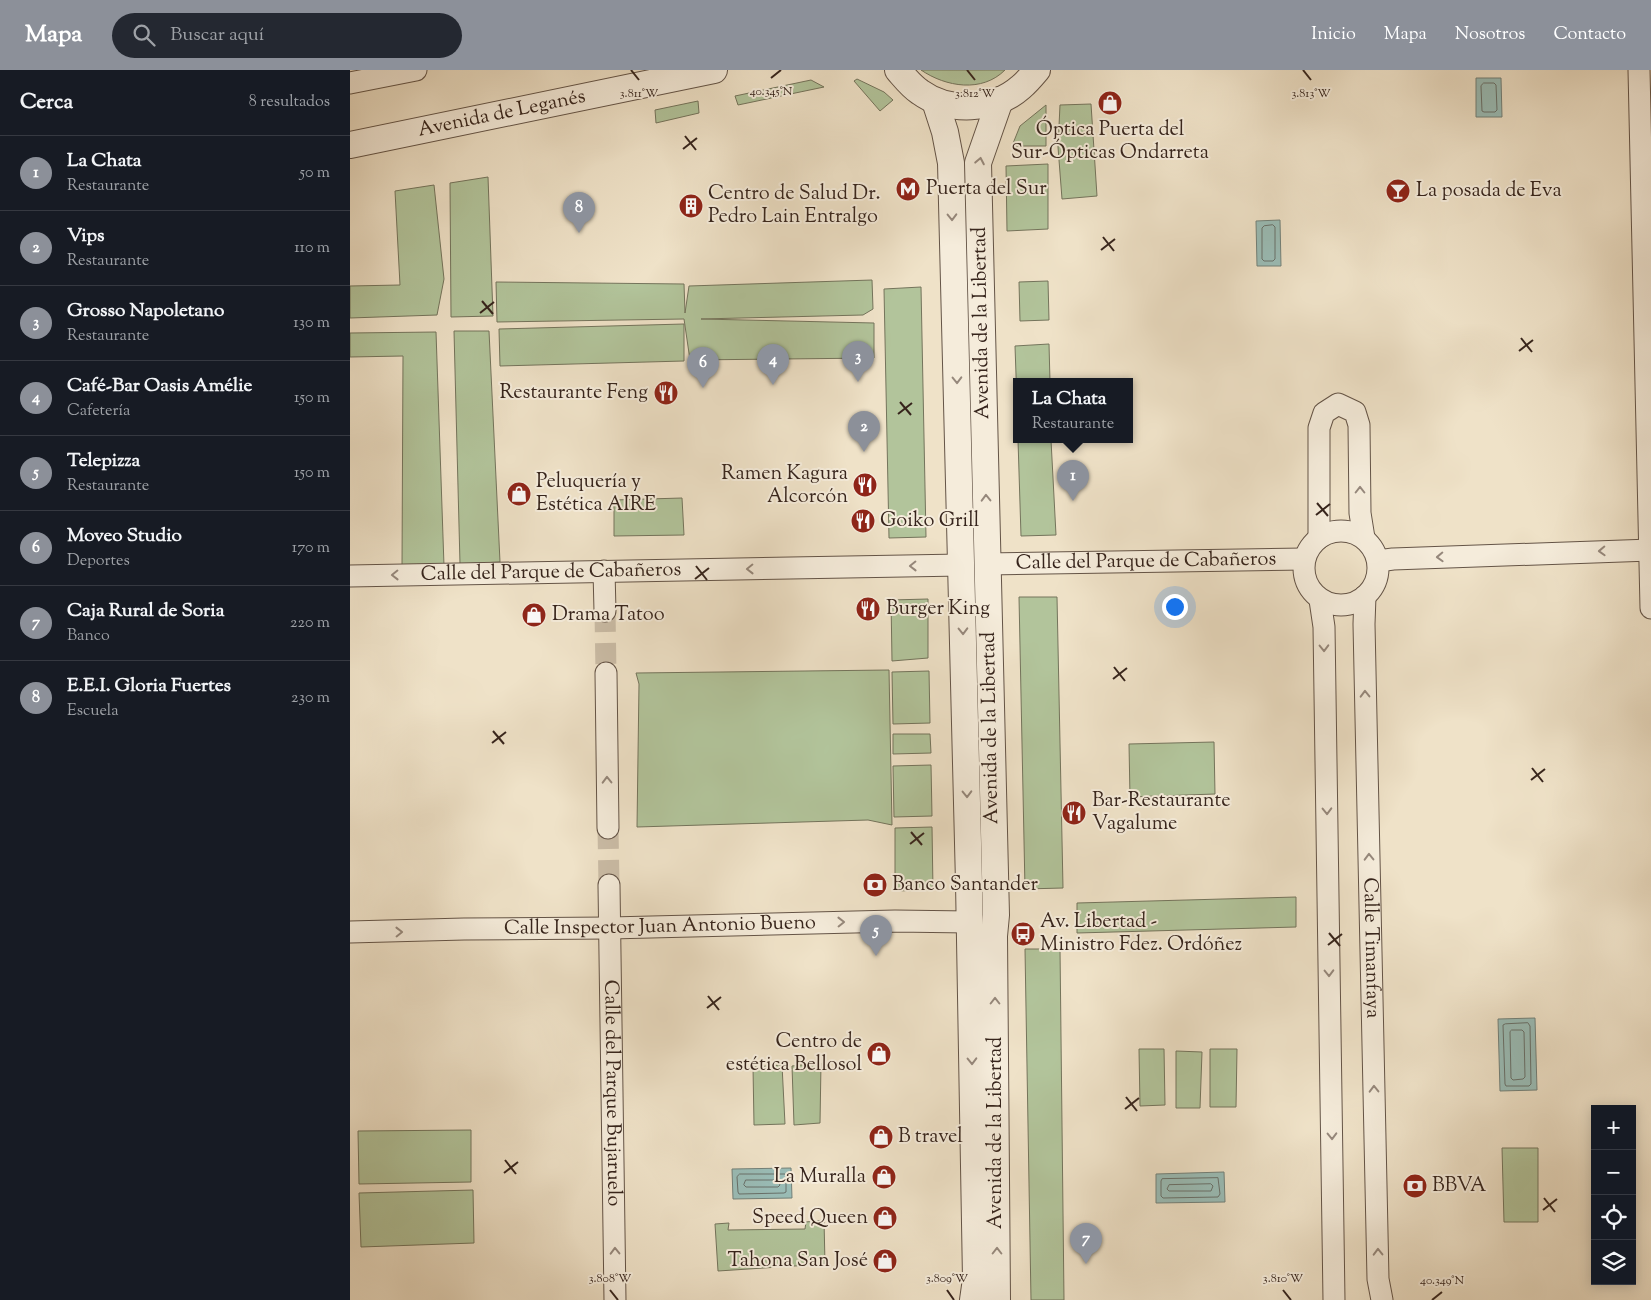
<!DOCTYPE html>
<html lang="es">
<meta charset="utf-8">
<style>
body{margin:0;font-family:"Sorts Mill Goudy",serif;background:#242831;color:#f1f3f6}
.controls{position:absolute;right:15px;bottom:15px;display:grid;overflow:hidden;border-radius:0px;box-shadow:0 2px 12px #0003}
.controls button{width:45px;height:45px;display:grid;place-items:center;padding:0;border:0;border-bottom:1px solid #363941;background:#171b24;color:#f1f3f6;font:25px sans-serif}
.you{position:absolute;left:824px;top:536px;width:18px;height:18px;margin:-12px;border:4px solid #fff;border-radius:50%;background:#1a73e8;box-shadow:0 0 0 8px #1a73e833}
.badge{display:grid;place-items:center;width:32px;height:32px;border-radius:50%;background:#8c9099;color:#fff;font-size:16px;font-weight:700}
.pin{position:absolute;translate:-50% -41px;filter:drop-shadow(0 1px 2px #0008)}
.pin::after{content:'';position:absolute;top:26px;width:18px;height:15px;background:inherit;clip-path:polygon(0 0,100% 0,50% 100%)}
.popup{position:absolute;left:663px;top:308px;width:120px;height:65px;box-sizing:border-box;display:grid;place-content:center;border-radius:0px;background:#171b24;filter:drop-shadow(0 1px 4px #0005);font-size:16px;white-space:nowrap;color:#9ea1a6}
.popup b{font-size:19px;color:#f1f3f6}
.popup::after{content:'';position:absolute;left:50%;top:100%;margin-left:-10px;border:10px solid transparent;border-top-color:#171b24}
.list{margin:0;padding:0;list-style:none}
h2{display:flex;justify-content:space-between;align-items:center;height:65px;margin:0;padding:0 20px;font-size:21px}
h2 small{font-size:16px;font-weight:400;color:#9ea1a6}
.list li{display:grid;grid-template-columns:32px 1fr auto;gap:15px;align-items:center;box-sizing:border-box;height:75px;padding:0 20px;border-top:1px solid #363941}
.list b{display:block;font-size:19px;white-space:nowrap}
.list p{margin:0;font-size:16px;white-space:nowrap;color:#9ea1a6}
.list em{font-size:16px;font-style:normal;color:#9ea1a6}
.icon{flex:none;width:28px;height:28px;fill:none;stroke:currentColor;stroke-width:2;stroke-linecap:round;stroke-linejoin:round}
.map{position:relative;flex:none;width:1301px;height:1230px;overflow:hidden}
header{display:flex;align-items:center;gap:30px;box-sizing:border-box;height:70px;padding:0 25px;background:#8c9099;color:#fff}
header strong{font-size:24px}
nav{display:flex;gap:28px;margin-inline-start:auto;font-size:18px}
.search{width:350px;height:45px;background:#242831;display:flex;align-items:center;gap:12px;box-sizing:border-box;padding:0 18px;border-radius:28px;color:#9ea1a6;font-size:19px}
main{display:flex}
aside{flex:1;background:#171b24}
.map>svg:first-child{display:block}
.green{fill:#b2c49b;stroke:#74745c}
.water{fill:#9abdb7;stroke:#728079}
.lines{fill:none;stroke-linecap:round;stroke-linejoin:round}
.shore{stroke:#68706a;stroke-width:1}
.minor-tunnel{stroke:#cabca6;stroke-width:21;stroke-dasharray:21 11;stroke-linecap:butt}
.minor-casing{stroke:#645447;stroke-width:23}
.tertiary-casing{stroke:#645447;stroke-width:28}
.minor{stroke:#f5ecdb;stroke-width:21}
.tertiary{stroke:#f5ecdb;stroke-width:26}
.oneway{stroke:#96887c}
.ticks{fill:none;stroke:#36241c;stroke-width:2}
.labels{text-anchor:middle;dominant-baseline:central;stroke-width:4;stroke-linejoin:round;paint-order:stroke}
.street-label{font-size:20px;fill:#36241c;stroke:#f5ecdb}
.poi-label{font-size:20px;fill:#36241c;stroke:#f5ecdb;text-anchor:start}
.ticks-label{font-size:12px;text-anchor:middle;fill:#36241c;stroke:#f5ecdb;stroke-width:4;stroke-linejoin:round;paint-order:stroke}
</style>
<header>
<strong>Mapa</strong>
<div class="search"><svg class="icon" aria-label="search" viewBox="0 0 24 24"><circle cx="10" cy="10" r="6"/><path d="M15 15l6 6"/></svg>Buscar aquí</div>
<nav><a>Inicio</a><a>Mapa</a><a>Nosotros</a><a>Contacto</a></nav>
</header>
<main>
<aside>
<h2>Cerca<small>8 resultados</small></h2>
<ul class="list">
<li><span class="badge">1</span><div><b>La Chata</b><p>Restaurante</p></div><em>50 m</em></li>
<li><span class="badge">2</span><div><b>Vips</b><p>Restaurante</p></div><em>110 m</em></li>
<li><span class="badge">3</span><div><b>Grosso Napoletano</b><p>Restaurante</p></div><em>130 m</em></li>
<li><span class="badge">4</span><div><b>Café-Bar Oasis Amélie</b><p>Cafetería</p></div><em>150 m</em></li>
<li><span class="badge">5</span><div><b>Telepizza</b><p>Restaurante</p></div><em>150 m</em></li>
<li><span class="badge">6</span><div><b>Moveo Studio</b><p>Deportes</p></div><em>170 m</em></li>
<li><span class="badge">7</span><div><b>Caja Rural de Soria</b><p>Banco</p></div><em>220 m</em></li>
<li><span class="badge">8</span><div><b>E.E.I. Gloria Fuertes</b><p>Escuela</p></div><em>230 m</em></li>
</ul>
</aside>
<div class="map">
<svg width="1301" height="1230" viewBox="0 0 1301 1230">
<rect width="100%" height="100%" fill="#efe2c8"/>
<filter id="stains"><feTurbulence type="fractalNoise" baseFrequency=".004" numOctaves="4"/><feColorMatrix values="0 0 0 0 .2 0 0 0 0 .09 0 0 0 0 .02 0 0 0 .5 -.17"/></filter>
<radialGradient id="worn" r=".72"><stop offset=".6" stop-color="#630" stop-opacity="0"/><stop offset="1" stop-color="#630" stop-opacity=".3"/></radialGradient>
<path class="green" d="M 571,0 L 655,0 C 632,23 596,17 571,0 Z
M 507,9 L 534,22 L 543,30 L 530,41 L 504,11 Z
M 461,10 L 474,17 L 388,35 L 385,26 Z
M 348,31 L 349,43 L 306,53 L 305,40 Z
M 741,34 L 747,126 L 712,129 L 708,77 L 710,35 Z
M 696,35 L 696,76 L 662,76 L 670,56 Z
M 698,94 L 698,159 L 657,161 L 656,96 Z
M 138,107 L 143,246 L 101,247 L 100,113 Z
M 84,115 L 94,209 L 87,245 L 0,248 L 0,216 L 50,215 L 45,121 Z
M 522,210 L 523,239 L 513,245 L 351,249 L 524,253 L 524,288 L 340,290 L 334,249 L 147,252 L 146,212 L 334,214 L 335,243 L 339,216 Z
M 698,211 L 699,250 L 670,251 L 669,212 Z
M 571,217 L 576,467 L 539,468 L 534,219 Z
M 334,254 L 334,291 L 150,296 L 149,259 Z
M 104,261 L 139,261 L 150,492 L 110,494 Z
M 86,262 L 94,496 L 52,497 L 53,286 L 0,287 L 0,263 Z
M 699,274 L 700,312 L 667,312 L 667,333 L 665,276 Z
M 668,370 L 701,370 L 706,465 L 671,466 Z
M 332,428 L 334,465 L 264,466 L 264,430 Z
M 669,527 L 707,527 L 713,818 L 675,819 Z
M 578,529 L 578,588 L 542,591 L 541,530 Z
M 539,600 L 542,755 L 518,750 L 287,757 L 289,614 L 286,603 Z
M 579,601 L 580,653 L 543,654 L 542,602 Z
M 543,664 L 580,664 L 581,683 L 543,684 Z
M 864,672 L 865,724 L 780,727 L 779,674 Z
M 581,695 L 582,746 L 544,747 L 543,696 Z
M 582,757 L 583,820 L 545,821 L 545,758 Z
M 946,827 L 946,857 L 727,863 L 727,833 Z
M 675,879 L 710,879 L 714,1230 L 681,1230 Z
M 789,979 L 814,979 L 815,1035 L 790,1036 Z
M 860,979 L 887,979 L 886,1037 L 860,1037 Z
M 826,981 L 852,982 L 850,1038 L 826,1038 Z
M 471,993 L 470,1053 L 444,1055 L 442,996 Z
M 432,995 L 435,1054 L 404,1055 L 403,997 Z
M 121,1060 L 121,1112 L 9,1114 L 8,1061 Z
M 1152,1078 L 1188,1078 L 1188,1152 L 1154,1152 Z
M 123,1120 L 124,1173 L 11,1177 L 9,1123 Z
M 474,1150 L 475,1194 L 368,1201 L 365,1154 L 379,1153 L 378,1160 L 455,1159 L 456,1152 Z"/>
<path class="water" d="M 1126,8 L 1151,8 L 1152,47 L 1126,47 Z
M 930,150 L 931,196 L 907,196 L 906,151 Z
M 1185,948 L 1187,1020 L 1150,1021 L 1148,949 Z
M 441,1098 L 442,1128 L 383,1129 L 382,1099 Z
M 874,1102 L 875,1132 L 806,1133 L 806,1104 Z"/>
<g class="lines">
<path class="shore" d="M 1134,13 L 1144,13 L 1146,15 L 1147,40 L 1145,42 L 1134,42 L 1132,41 L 1131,16 Z
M 923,155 L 925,157 L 925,189 L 923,191 L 914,191 L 912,189 L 912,158 L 914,156 Z
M 1178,953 L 1180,956 L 1181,1014 L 1179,1016 L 1156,1016 L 1155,1014 L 1153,955 L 1155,954 Z
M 1162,960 L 1172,960 L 1174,962 L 1175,1007 L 1173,1009 L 1163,1010 L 1161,1008 L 1160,962 Z
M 390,1104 L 435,1104 L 436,1106 L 436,1122 L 434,1123 L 389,1124 L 388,1122 L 387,1107 Z
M 868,1108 L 870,1124 L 868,1127 L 813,1128 L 811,1126 L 811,1111 L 812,1109 Z
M 396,1110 L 428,1110 L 430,1115 L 428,1117 L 396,1117 L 394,1115 Z
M 861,1114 L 863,1116 L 861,1121 L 819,1121 L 817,1119 L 819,1115 Z"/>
<path class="minor-tunnel" d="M 255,541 L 256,603
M 258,758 L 259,815"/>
<defs>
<g id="minor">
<path d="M 1289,0 L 1301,538"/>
<path d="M 0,13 L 66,0"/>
<circle cx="991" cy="498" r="37"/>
<path d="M 969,468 L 969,358 L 974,343 L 988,334 L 1005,342 L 1009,355 L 1010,443 L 1014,468"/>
<path d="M 1028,491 L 1043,489 L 1301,480"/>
<path id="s1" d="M 637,494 L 954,489"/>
<path d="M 254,501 L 255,541"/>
<path id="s2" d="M 0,506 L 611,495"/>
<path id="s3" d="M 1015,526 L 1014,554 L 1028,1209 L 1032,1230"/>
<path d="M 970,530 L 974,557 L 984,1230"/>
<path d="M 256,603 L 258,758"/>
<path id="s4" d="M 259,815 L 265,1230"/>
<path id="s5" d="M 0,862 L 114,859 L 260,858 L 545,851 L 619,852"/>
</g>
<g id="tertiary">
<path d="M 548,0 C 555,8 561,16 570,22 C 599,43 644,41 671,17 C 677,12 682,6 687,0"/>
<path d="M 585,31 L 595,62 L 601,93 L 619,813 L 626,1209 L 623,1230"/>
<path id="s6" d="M 0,75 L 364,0"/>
<path d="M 647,1230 L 644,866 L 646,845 L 628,93 L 650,30"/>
</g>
</defs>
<use href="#minor" class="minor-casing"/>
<use href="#tertiary" class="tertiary-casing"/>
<use href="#minor" class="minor"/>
<use href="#tertiary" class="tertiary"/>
</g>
<defs><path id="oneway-chevron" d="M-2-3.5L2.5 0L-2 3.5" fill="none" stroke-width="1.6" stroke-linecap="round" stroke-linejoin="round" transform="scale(1.25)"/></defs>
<g class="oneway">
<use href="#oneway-chevron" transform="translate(630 91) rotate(-79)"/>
<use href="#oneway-chevron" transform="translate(602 147) rotate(89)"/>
<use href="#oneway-chevron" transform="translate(607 310) rotate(89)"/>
<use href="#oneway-chevron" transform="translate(1010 420) rotate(-90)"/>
<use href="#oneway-chevron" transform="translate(636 428) rotate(-91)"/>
<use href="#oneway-chevron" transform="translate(1252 481) rotate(178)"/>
<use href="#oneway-chevron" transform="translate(1090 487) rotate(178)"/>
<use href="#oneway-chevron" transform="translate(563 496) rotate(179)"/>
<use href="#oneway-chevron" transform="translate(400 499) rotate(179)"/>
<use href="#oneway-chevron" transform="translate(45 505) rotate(179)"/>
<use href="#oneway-chevron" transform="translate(613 561) rotate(89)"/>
<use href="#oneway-chevron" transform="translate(974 578) rotate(89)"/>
<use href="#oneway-chevron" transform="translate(1015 624) rotate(-91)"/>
<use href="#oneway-chevron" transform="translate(257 710) rotate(-91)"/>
<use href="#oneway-chevron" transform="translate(617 724) rotate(89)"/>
<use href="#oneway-chevron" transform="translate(977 741) rotate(89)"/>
<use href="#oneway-chevron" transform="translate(1019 787) rotate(-91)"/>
<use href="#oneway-chevron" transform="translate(491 852) rotate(-1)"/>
<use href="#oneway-chevron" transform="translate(49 862) rotate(-1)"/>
<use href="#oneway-chevron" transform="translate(979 903) rotate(89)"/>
<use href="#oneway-chevron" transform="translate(645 931) rotate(-90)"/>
<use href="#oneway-chevron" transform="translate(622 991) rotate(89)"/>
<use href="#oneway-chevron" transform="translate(1024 1019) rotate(-91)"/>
<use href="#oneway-chevron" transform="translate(982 1066) rotate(89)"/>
<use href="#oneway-chevron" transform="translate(265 1181) rotate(-91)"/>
<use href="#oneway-chevron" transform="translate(647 1181) rotate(-90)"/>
<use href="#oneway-chevron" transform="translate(1028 1182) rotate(-91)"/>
</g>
<path class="ticks" d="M 281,0 L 289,10M 617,0 L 625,10M 953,0 L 961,10M 421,8 L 431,0M 335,66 L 346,80M 333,79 L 347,68M 753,167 L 764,181M 751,180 L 765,169M 132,231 L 143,244M 130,243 L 144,232M 1171,268 L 1182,282M 1169,281 L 1183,270M 550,332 L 561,345M 548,344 L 562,333M 967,433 L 978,446M 966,445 L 980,434M 346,496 L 357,510M 345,509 L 359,498M 764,597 L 775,611M 763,609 L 777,598M 143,661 L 154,674M 142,673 L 156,662M 1182,698 L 1193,712M 1181,710 L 1195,699M 561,762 L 572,775M 560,774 L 574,763M 979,863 L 990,876M 978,875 L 992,864M 358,926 L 369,940M 357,938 L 371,927M 776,1027 L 787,1041M 775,1039 L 789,1028M 155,1090 L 166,1104M 154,1103 L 168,1092M 1194,1128 L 1205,1142M 1193,1140 L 1207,1129M 260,1220 L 268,1230M 597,1220 L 604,1230M 933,1220 L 941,1230M 1082,1230 L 1092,1222"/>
<defs>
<symbol id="shop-disc" viewBox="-11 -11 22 22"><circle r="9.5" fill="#8f2418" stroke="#f5ecdb"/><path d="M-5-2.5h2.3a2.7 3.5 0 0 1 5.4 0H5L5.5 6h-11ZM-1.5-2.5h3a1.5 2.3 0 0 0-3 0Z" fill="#fff"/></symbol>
<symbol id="metro-disc" viewBox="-11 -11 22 22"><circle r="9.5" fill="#8f2418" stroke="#f5ecdb"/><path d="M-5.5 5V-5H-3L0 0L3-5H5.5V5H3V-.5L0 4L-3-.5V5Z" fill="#fff"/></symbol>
<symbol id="bar-disc" viewBox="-11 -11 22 22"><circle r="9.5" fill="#8f2418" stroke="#f5ecdb"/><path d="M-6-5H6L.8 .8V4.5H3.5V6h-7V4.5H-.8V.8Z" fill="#fff"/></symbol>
<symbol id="building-disc" viewBox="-11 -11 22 22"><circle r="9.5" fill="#8f2418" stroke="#f5ecdb"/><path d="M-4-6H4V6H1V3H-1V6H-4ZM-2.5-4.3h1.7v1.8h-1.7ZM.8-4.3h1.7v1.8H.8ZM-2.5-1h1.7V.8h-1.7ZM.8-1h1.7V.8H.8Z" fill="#fff"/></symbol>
<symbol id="restaurant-disc" viewBox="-11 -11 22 22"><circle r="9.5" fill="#8f2418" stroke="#f5ecdb"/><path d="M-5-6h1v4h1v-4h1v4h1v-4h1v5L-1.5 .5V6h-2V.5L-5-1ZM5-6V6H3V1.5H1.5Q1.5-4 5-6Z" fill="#fff"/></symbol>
<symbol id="bank-disc" viewBox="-11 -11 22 22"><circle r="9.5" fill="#8f2418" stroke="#f5ecdb"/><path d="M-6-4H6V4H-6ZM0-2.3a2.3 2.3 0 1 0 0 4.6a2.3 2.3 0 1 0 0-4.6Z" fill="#fff"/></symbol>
<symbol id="bus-disc" viewBox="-11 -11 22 22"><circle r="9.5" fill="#8f2418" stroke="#f5ecdb"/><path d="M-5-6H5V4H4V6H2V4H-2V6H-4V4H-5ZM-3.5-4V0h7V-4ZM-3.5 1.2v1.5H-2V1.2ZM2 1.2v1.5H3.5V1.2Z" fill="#fff"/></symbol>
</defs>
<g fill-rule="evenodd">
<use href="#shop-disc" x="746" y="19" width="28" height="28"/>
<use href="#metro-disc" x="544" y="105" width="28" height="28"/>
<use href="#bar-disc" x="1034" y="107" width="28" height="28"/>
<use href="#building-disc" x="327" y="122" width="28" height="28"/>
<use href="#restaurant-disc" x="302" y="309" width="28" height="28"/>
<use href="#restaurant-disc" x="501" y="401" width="28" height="28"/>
<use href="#shop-disc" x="155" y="410" width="28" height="28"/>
<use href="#restaurant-disc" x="499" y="437" width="28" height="28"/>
<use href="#restaurant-disc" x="504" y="525" width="28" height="28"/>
<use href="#shop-disc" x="170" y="531" width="28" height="28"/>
<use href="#restaurant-disc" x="710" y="729" width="28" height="28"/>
<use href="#bank-disc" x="511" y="801" width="28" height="28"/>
<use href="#bus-disc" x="659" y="850" width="28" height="28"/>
<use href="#shop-disc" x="515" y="970" width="28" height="28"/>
<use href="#shop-disc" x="517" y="1053" width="28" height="28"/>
<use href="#shop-disc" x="520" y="1093" width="28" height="28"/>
<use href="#bank-disc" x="1051" y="1102" width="28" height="28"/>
<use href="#shop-disc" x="521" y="1134" width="28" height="28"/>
<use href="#shop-disc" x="521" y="1177" width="28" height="28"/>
</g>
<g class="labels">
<g class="street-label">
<text stroke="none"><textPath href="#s6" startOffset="155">Avenida de Leganés</textPath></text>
<text transform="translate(632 253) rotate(-91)">Avenida de la Libertad</text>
<text stroke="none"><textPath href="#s1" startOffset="159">Calle del Parque de Cabañeros</textPath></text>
<text stroke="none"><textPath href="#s2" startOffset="201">Calle del Parque de Cabañeros</textPath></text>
<text transform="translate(641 658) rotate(-91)">Avenida de la Libertad</text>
<text stroke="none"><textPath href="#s5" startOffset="310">Calle Inspector Juan Antonio Bueno</textPath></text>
<text stroke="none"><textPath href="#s3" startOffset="352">Calle Timanfaya</textPath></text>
<text stroke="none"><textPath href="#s4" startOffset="208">Calle del Parque Bujaruelo</textPath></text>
<text transform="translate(646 1063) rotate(-90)">Avenida de la Libertad</text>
</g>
<g class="poi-label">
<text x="760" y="60" text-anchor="middle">Óptica Puerta del<tspan x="760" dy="23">Sur-Ópticas Ondarreta</tspan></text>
<text x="576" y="119">Puerta del Sur</text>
<text x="1066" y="121">La posada de Eva</text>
<text x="358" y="124">Centro de Salud Dr.<tspan x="358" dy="23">Pedro Lain Entralgo</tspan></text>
<text x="298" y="323" text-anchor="end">Restaurante Feng</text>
<text x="498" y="404" text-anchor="end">Ramen Kagura<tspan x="498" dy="23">Alcorcón</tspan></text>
<text x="186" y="412">Peluquería y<tspan x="186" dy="23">Estética AIRE</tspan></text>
<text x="530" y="451">Goiko Grill</text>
<text x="536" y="539">Burger King</text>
<text x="202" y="545">Drama Tatoo</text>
<text x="742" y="731">Bar-Restaurante<tspan x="742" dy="23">Vagalume</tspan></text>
<text x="542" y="815">Banco Santander</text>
<text x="690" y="852">Av. Libertad -<tspan x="690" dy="23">Ministro Fdez. Ordóñez</tspan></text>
<text x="512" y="972" text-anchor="end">Centro de<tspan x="512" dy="23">estética Bellosol</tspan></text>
<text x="548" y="1067">B travel</text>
<text x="516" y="1107" text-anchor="end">La Muralla</text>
<text x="1082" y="1116">BBVA</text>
<text x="518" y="1148" text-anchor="end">Speed Queen</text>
<text x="518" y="1191" text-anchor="end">Tahona San José</text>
</g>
</g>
<g class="ticks-label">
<text x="421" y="25">40.345°N</text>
<text x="289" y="27">3.811°W</text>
<text x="625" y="27">3.812°W</text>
<text x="961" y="27">3.813°W</text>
<text x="260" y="1212">3.808°W</text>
<text x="597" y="1212">3.809°W</text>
<text x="933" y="1212">3.810°W</text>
<text x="1092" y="1214">40.349°N</text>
</g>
<rect width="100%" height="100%" filter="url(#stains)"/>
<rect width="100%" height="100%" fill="url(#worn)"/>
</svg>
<div class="controls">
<button>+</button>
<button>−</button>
<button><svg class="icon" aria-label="locate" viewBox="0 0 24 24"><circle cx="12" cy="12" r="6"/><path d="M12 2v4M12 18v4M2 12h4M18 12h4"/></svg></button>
<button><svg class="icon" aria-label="layers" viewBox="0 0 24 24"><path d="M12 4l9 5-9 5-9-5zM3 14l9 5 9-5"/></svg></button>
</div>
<div class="you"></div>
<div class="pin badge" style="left:723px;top:431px">1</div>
<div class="popup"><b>La Chata</b>Restaurante</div>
<div class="pin badge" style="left:514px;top:382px">2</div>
<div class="pin badge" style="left:508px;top:312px">3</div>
<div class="pin badge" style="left:423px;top:315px">4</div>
<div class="pin badge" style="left:526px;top:886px">5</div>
<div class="pin badge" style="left:353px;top:318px">6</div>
<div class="pin badge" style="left:736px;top:1194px">7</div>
<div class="pin badge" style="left:229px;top:163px">8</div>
</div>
</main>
